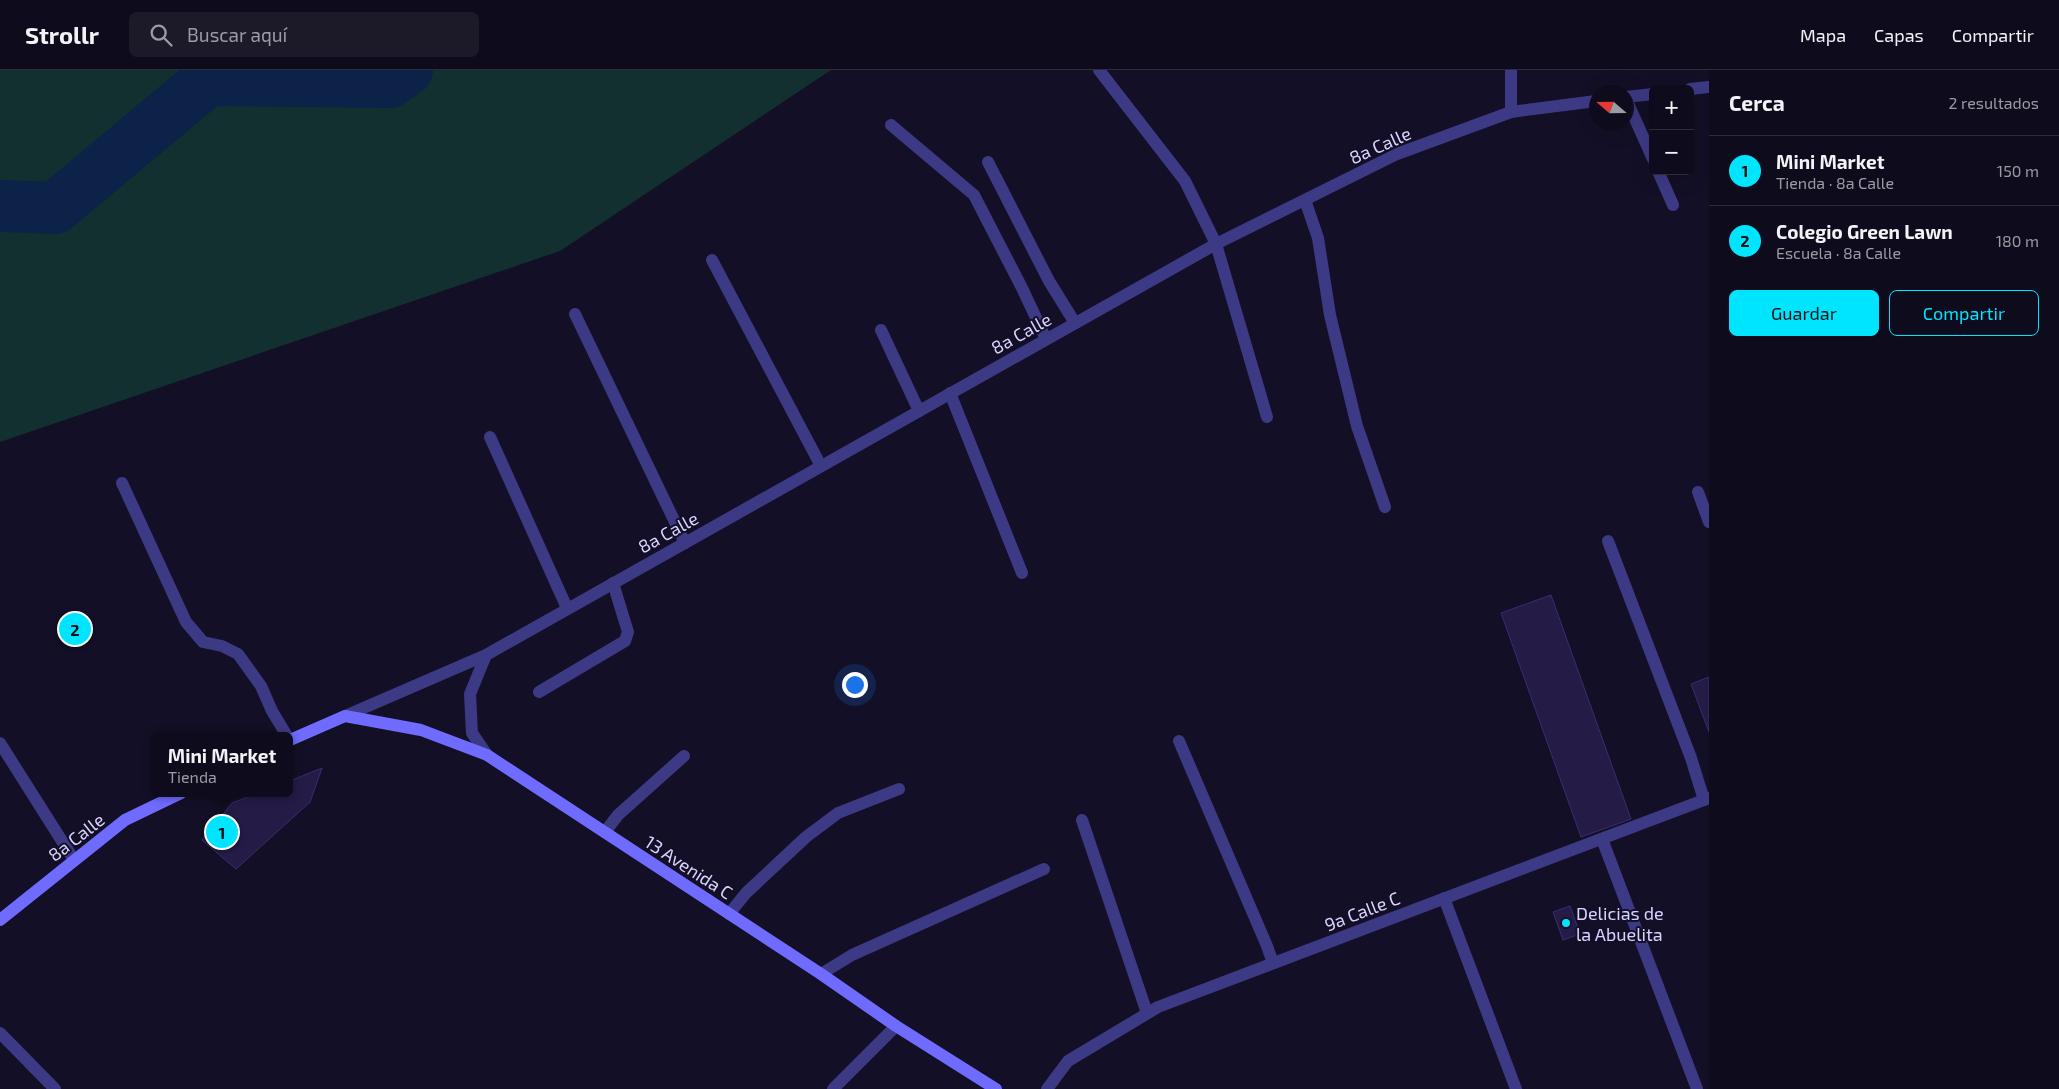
<!DOCTYPE html>
<html lang="es">
<meta charset="utf-8">
<style>
body{margin:0;font-family:"Exo 2",sans-serif;background:#1c1929;color:#f1f3f6}
.controls{position:absolute;right:15px;top:15px;display:grid;overflow:hidden;border-radius:8px;box-shadow:0 5px 20px #0002}
.controls button{width:45px;height:45px;display:grid;place-items:center;padding:0;border:0;border-bottom:1px solid #2e2b3b;background:#0e0b1c;color:#f1f3f6;font:25px sans-serif}
.compass{position:absolute;left:1589px;top:15px;width:45px;height:45px;border-radius:50%;background:#0e0b1c;box-shadow:0 5px 20px #0002;rotate:290deg}
.you{position:absolute;left:854px;top:614px;width:18px;height:18px;margin:-12px;border:4px solid #fff;border-radius:50%;background:#1a73e8;box-shadow:0 0 0 8px #1a73e833}
.badge{display:grid;place-items:center;width:32px;height:32px;border-radius:50%;background:#00e5ff;color:#111;font-size:16px;font-weight:700}
.pin{position:absolute;translate:-50% -50%;border:2px solid #fff;box-shadow:0 1px 5px #0006}
.popup{position:absolute;left:151px;top:662px;width:142px;height:65px;box-sizing:border-box;display:grid;place-content:center;border-radius:8px;background:#0e0b1c;filter:drop-shadow(0 1px 4px #0005);font-size:16px;white-space:nowrap;color:#9b9ba3}
.popup b{font-size:19px;color:#f1f3f6}
.popup::after{content:'';position:absolute;left:50%;top:100%;margin-left:-10px;border:10px solid transparent;border-top-color:#0e0b1c}
.list{margin:0;padding:0;list-style:none}
h2{display:flex;justify-content:space-between;align-items:center;height:65px;margin:0;padding:0 20px;font-size:21px}
h2 small{font-size:16px;font-weight:400;color:#9b9ba3}
.list li{display:grid;grid-template-columns:32px 1fr auto;gap:15px;align-items:center;box-sizing:border-box;height:70px;padding:0 20px;border-top:1px solid #2e2b3b}
.list b{display:block;font-size:19px;white-space:nowrap}
.list p{margin:0;font-size:16px;white-space:nowrap;color:#9b9ba3}
.list em{font-size:16px;font-style:normal;color:#9b9ba3}
.actions{display:flex;gap:10px;padding:15px 20px}
.actions a{flex:1;padding:11px 0;border:1px solid #00e5ff;border-radius:8px;text-align:center;font-size:18px;color:#00e5ff}
.actions .main{background:#00e5ff;color:#111}
.icon{flex:none;width:28px;height:28px;fill:none;stroke:currentColor;stroke-width:2;stroke-linecap:round;stroke-linejoin:round}
.map{position:relative;flex:none;width:1709px;height:1019px;overflow:hidden}
header{display:flex;align-items:center;gap:30px;box-sizing:border-box;height:70px;padding:0 25px;background:#0e0b1c;border-bottom:1px solid #2e2b3b}
header strong{font-size:24px}
nav{display:flex;gap:28px;margin-inline-start:auto;font-size:18px}
.search{width:350px;height:45px;background:#1c1929;display:flex;align-items:center;gap:12px;box-sizing:border-box;padding:0 18px;border-radius:8px;color:#9b9ba3;font-size:19px}
main{display:flex}
aside{flex:1;background:#0e0b1c}
.map>svg:first-child{display:block}
.green{fill:#12302f}
.lines{fill:none;stroke-linecap:round;stroke-linejoin:round}
.river{stroke:#0c2248;stroke-width:52}
.building{fill:#241b47;stroke:#3b2d73}
.lane{stroke:#3d3a85;stroke-width:12}
.street{stroke:#3d3a85;stroke-width:12}
.secondary{stroke:#6f6bff;stroke-width:12}
.poi-dot{fill:#00e5ff;stroke:#130f26;stroke-width:2}
.labels{text-anchor:middle;dominant-baseline:central;stroke-width:4;stroke-linejoin:round;paint-order:stroke}
.street-label{font-size:18px;fill:#d9d4ff;stroke:#130f26}
.poi-label{font-size:18px;fill:#d9d4ff;stroke:#130f26;text-anchor:start}
</style>
<header>
<strong>Strollr</strong>
<div class="search"><svg class="icon" aria-label="search" viewBox="0 0 24 24"><circle cx="10" cy="10" r="6"/><path d="M15 15l6 6"/></svg>Buscar aquí</div>
<nav><a>Mapa</a><a>Capas</a><a>Compartir</a></nav>
</header>
<main>
<div class="map">
<svg width="1709" height="1019" viewBox="0 0 1709 1019">
<rect width="100%" height="100%" fill="#130f26"/>
<path class="green" d="M 0,0 L 831,0 L 560,181 L 0,372 Z"/>
<g class="lines">
<path class="river" d="M 0,136 L 55,138 L 208,10 L 390,12 L 407,0"/>
</g>
<path class="building" d="M 1551,525 L 1631,749 L 1581,767 L 1501,543 Z
M 1709,607 L 1709,662 L 1691,614 Z
M 322,698 L 310,732 L 236,799 L 202,770 L 232,733 L 258,723 L 290,723 L 290,711 Z
M 1570,836 L 1580,864 L 1563,870 L 1553,842 Z"/>
<g class="lines">
<path class="lane" d="M 1099,0 L 1185,111 L 1216,174 L 1267,347
M 1511,0 L 1511,42
M 1626,29 L 1653,89
M 891,55 L 974,125 L 1022,218 L 1046,269
M 988,92 L 1049,211 L 1075,253
M 1658,101 L 1673,135
M 1305,130 L 1318,168 L 1330,245 L 1357,356 L 1385,437
M 712,190 L 821,396
M 575,244 L 685,473
M 881,260 L 919,341
M 950,323 L 1022,503
M 490,367 L 567,538
M 122,413 L 186,552 L 203,572 L 222,576 L 238,584 L 261,616 L 272,641 L 287,666
M 1698,422 L 1709,452
M 1608,471 L 1691,688 L 1704,730
M 539,622 L 625,571 L 628,562 L 613,513
M 1179,671 L 1267,876 L 1273,893
M 0,673 L 74,790
M 1082,750 L 1147,943
M 605,762 L 618,745 L 684,686
M 1602,769 L 1697,1019
M 1444,828 L 1516,1019
M 729,844 L 746,823 L 806,767 L 838,743 L 899,719
M 0,963 L 55,1019"/>
<path class="street" d="M 1690,19 L 1709,17
M 1626,27 L 1653,24
M 486,585 L 470,624 L 472,663 L 487,685
M 345,646 L 486,585 L 1216,174 L 1397,84 L 1511,42 L 1596,31
M 821,904 L 852,885 L 1044,799
M 833,1019 L 896,956
M 1047,1019 L 1068,991 L 1158,937 L 1709,728"/>
<path class="secondary" d="M 290,670 L 345,646 L 421,660 L 487,685 L 821,904 L 896,956 L 996,1019
M 0,850 L 125,750 L 181,723"/>
</g>
<circle class="poi-dot" cx="1566" cy="853" r="5"/>
<g class="labels">
<g class="street-label">
<text transform="translate(1380 75) rotate(-24)">8a Calle</text>
<text transform="translate(1021 263) rotate(-29)">8a Calle</text>
<text transform="translate(668 462) rotate(-29)">8a Calle</text>
<text transform="translate(76 767) rotate(-38)">8a Calle</text>
<text transform="translate(689 797) rotate(33)">13 Avenida C</text>
<text transform="translate(1362 841) rotate(-21)">9a Calle C</text>
</g>
<g class="poi-label">
<text x="1576" y="843">Delicias de<tspan x="1576" dy="21">la Abuelita</tspan></text>
</g>
</g>
</svg>
<div class="controls">
<button>+</button>
<button>−</button>
</div>
<svg class="compass" viewBox="-18 -18 36 36"><path d="M0-13l5 13h-10z" fill="#e53935"/><path d="M0 13l5-13h-10z" fill="#9b9ba3"/></svg>
<div class="you"></div>
<div class="pin badge" style="left:222px;top:762px">1</div>
<div class="popup"><b>Mini Market</b>Tienda</div>
<div class="pin badge" style="left:75px;top:559px">2</div>
</div>
<aside>
<h2>Cerca<small>2 resultados</small></h2>
<ul class="list">
<li><span class="badge">1</span><div><b>Mini Market</b><p>Tienda · 8a Calle</p></div><em>150 m</em></li>
<li><span class="badge">2</span><div><b>Colegio Green Lawn</b><p>Escuela · 8a Calle</p></div><em>180 m</em></li>
</ul>
<div class="actions"><a class="main">Guardar</a><a>Compartir</a></div>
</aside>
</main>
